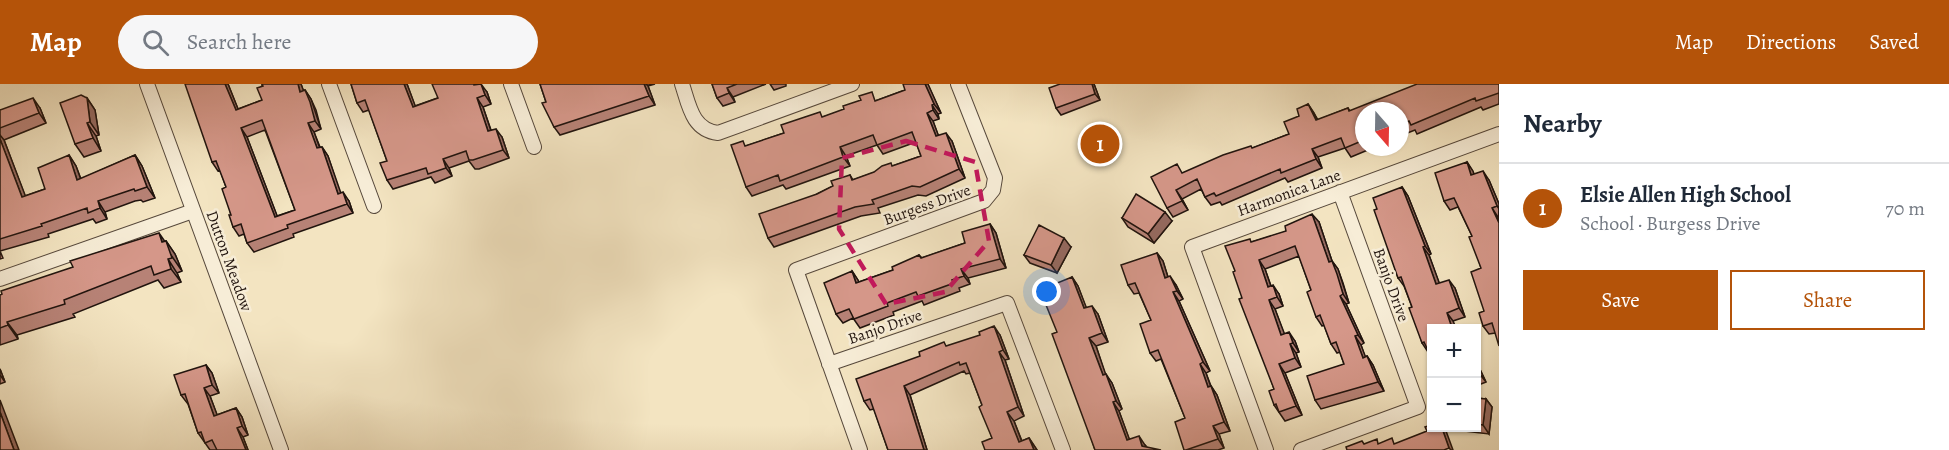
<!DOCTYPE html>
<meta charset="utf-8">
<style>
body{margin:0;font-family:Alegreya,serif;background:#f6f6f7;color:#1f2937}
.controls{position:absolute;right:18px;bottom:18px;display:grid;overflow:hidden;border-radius:0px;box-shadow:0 2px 4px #0004}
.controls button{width:54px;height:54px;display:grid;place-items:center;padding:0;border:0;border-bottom:2px solid #e0e1e3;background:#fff;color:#1f2937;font:30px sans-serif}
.compass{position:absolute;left:1355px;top:18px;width:54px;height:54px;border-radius:50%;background:#fff;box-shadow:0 2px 4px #0004;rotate:160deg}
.you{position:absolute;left:1047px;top:208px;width:21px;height:21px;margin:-15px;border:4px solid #fff;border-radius:50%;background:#1a73e8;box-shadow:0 0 0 9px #1a73e833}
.badge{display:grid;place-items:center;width:39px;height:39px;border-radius:50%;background:#b45309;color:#fff;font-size:20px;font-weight:700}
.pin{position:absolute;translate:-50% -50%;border:3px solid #fff;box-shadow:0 2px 6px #0006}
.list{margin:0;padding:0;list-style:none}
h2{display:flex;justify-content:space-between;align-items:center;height:78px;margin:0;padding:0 24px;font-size:26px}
h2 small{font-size:20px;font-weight:400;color:#747a83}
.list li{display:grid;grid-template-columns:39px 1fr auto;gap:18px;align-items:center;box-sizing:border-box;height:90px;padding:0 24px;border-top:2px solid #e0e1e3}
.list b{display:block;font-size:22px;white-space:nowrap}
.list p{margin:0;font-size:20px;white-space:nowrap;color:#747a83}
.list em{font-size:20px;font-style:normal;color:#747a83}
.actions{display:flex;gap:12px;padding:18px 24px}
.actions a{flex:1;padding:14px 0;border:2px solid #b45309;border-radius:0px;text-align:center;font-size:21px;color:#b45309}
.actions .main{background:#b45309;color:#fff}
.icon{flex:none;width:33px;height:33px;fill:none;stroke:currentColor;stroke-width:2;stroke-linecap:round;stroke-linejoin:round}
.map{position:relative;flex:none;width:1499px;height:366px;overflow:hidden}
header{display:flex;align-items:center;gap:36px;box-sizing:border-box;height:84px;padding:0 30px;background:#b45309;color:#fff}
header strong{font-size:28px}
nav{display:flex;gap:33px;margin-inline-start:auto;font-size:21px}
.search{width:420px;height:54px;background:#f6f6f7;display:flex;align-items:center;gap:15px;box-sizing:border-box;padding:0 21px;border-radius:33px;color:#747a83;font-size:22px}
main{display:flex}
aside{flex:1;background:#fff}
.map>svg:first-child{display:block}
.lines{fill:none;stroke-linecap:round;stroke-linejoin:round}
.minor-casing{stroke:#56483b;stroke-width:16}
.minor{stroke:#f7edd7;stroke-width:14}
.wall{fill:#b78276;stroke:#21140e;stroke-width:1.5;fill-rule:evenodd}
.shaded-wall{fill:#956a60;stroke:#21140e;stroke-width:1.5}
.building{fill:#d59789;stroke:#21140e;stroke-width:1.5;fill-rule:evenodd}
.marked{fill:none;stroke:#c2185b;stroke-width:4.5;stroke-dasharray:12 8;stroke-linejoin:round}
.labels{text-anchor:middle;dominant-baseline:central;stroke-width:5;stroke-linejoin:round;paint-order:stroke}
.street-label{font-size:16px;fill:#21140e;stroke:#f7edd7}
</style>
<header>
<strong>Map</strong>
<div class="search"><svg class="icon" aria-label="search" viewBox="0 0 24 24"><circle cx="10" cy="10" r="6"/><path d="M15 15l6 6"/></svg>Search here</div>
<nav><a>Map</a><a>Directions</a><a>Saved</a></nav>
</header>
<main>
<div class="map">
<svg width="1499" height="366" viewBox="0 0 1499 366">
<rect width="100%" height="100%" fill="#f3e4c1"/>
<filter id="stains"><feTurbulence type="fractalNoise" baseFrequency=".00333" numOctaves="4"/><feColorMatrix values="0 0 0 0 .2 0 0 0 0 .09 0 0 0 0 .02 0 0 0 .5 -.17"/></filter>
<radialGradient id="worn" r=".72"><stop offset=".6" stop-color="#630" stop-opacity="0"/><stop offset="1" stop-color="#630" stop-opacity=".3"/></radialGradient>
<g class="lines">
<defs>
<path id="minor" d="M 147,0 L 281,366
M 329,0 L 374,122
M 511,0 L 534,63
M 682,0 C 689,21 692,46 718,49 L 852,0
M 0,195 L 193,127
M 829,280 L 1007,219 L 1063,366
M 860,366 L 796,186 L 984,117 L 993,106 L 995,94 L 958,0
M 1266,366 L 1192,163 L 1499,50
M 1301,366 L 1418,323 L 1340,108"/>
</defs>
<use href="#minor" class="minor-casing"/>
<use href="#minor" class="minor"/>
</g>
<path class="wall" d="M 228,0 L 238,25 L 262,16 L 262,0 L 301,0 L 303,6 L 305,6 L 311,15 L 316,26 L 321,45 L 314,48 L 320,63 L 322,63 L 328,72 L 340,109 L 349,117 L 353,129 L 293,150 L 294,153 L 254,168 L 247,159 L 244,150 L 239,152 L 233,143 L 226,103 L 220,86 L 218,87 L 212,78 ZM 265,46 L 295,126 L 277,132 L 247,53 Z
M 351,0 L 407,0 L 415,22 L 477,0 L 487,8 L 491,20 L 483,23 L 491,46 L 502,53 L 509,74 L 479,85 L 475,85 L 469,77 L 449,84 L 452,92 L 435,99 L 431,93 L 393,105 L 387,96 L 387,77 L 369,26 L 363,28 L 357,19 Z
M 540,0 L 655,0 L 648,2 L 655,21 L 560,51 L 554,43 L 546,18 Z
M 712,0 L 766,0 L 733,13 L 735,18 L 723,22 L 717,14 Z
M 770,0 L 786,0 L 786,2 L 774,6 Z
M 1060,0 L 1094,0 L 1100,16 L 1061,31 L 1056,24 Z
M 1499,0 L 1499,20 L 1483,26 L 1481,23 L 1417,50 L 1415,46 L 1400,52 L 1400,27 L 1364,27 L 1364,63 L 1375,63 L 1351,73 L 1345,64 L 1318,73 L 1322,84 L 1288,98 L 1285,94 L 1222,121 L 1220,118 L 1211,121 L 1205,113 L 1201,105 L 1182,115 L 1188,126 L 1173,133 L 1167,124 L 1183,89 L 1253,64 L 1289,50 L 1299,32 L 1308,20 L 1318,36 L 1348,24 L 1350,27 Z
M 928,1 L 941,29 L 938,30 L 939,35 L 933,37 L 938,51 L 952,57 L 965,94 L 926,112 L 918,111 L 878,124 L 880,129 L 861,132 L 774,163 L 768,154 L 817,110 L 833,102 L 850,91 L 853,96 L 921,72 L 916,58 L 883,70 L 877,61 L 846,72 L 850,82 L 786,105 L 783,101 L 752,112 L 746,103 L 746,62 L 784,49 L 823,33 L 878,16 L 905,6 Z
M 87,14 L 95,26 L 99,51 L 96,52 L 101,67 L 84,73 L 75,60 Z
M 40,24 L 46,39 L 4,56 L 25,112 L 45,105 L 69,71 L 76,82 L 81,95 L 135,71 L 142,82 L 155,114 L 143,118 L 141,116 L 135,117 L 105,128 L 107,135 L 96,139 L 93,135 L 48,150 L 49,153 L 0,167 L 3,174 L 0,175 L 0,26 Z
M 1467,78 L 1474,90 L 1489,96 L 1499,120 L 1495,249 L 1489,250 L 1483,242 L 1484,227 L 1481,184 L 1472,152 L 1458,123 L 1450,126 L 1444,117 Z
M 1402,103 L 1408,112 L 1431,170 L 1429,171 L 1439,199 L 1455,204 L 1465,233 L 1453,237 L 1428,268 L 1422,259 L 1412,223 L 1404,202 L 1398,194 L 1377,125 Z
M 1122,134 L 1172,137 L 1154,159 L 1128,143 Z
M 1319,138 L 1332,177 L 1338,185 L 1343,199 L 1349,219 L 1346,220 L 1364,259 L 1361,261 L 1365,273 L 1367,272 L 1373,281 L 1384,307 L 1321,325 L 1315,316 L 1344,280 L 1340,268 L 1337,269 L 1331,260 L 1324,241 L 1322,242 L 1316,233 L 1311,206 L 1299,172 L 1265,185 L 1271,202 L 1279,210 L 1283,222 L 1275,225 L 1284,250 L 1295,257 L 1299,268 L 1296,269 L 1301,283 L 1285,289 L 1302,331 L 1285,337 L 1274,321 L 1274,305 L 1235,187 L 1252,158 Z
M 990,140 L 996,149 L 1006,184 L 968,194 L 970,200 L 959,204 L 960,207 L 924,221 L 922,217 L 893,228 L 894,231 L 860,244 L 853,234 L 843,239 L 836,230 L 852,187 L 859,198 L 893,186 L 919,171 L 922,174 L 965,159 Z
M 166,157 L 175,170 L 182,187 L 177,189 L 181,198 L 164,204 L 158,196 L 73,230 L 75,233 L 17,251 L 18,255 L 0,261 L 0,211 Z
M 1071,163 L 1057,189 L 1030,179 L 1024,171 Z
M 1157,169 L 1163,177 L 1168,193 L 1176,201 L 1183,215 L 1179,217 L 1210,287 L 1206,289 L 1211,302 L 1217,311 L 1230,347 L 1219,350 L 1224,364 L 1218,366 L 1184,366 L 1185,334 L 1161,275 L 1156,277 L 1150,269 L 1151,236 L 1139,209 L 1134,210 L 1128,201 Z
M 1072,193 L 1078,202 L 1086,224 L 1098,230 L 1108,258 L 1096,262 L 1105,290 L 1112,299 L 1122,325 L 1119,327 L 1129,355 L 1145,361 L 1146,362 L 1095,366 L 1048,214 Z
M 1000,251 L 1009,275 L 1005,276 L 1024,332 L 1014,337 L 1022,357 L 1029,354 L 1037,366 L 985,366 L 992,354 L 982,321 L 970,289 L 966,290 L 964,287 L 910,311 L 927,366 L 888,366 L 874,325 L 870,326 L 864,317 L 947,262 Z
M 1476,277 L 1486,298 L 1476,302 Z
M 206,281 L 212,289 L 219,309 L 210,312 L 217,331 L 236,324 L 242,333 L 248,351 L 243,353 L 248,366 L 210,366 L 198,349 L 188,320 L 181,311 Z
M 0,285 L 5,298 L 0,300 Z
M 1476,314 L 1486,315 L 1492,323 L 1489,350 L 1456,346 L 1454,344 L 1476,344 Z"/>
<path class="shaded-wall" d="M 225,0 L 228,0 L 242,35 L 236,26 Z
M 298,0 L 301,0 L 307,16 L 300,8 Z
M 404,0 L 407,0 L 419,32 L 413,23 Z
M 481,0 L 487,8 L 491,20 L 485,11 Z
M 644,0 L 646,0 L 648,2 L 655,21 L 649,12 Z
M 925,0 L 928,0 L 941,29 L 934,20 Z
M 1092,0 L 1094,0 L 1100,16 L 1095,10 Z
M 727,4 L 733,13 L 735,18 L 729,9 Z
M 305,6 L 311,15 L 321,45 L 315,37 Z
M 33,14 L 40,24 L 46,39 L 39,29 Z
M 87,14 L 95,26 L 99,51 L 90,38 Z
M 477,14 L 483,23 L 494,56 L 488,47 Z
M 1308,20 L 1314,29 L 1322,45 L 1316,36 Z
M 932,21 L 938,30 L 939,35 L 933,26 Z
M 927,29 L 933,37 L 942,61 L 936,52 Z
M 87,39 L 96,52 L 101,67 L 93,54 Z
M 308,39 L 314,48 L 323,73 L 317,64 Z
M 241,44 L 247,53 L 281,142 L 275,133 Z
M 496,45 L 502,53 L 509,74 L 503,66 Z
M 946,49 L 952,57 L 965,94 L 959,85 Z
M 0,51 L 4,56 L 30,124 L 22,113 L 0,55 Z
M 322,63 L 328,72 L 344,118 L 338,110 Z
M 840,63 L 846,72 L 850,82 L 843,73 Z
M 1312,65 L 1318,73 L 1322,84 L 1316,75 Z
M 69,71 L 76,82 L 85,107 L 77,96 Z
M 135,71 L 142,82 L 155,114 L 147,103 Z
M 443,75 L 449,84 L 452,92 L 446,84 Z
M 1467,78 L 1473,87 L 1477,100 L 1471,91 Z
M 1483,87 L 1489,96 L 1499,120 L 1499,125 L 1497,122 Z
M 1402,103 L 1408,112 L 1431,170 L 1425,162 Z
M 1176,106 L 1182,115 L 1188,126 L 1182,117 Z
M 343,108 L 349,117 L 353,129 L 347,120 Z
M 98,117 L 105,128 L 107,135 L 100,124 Z
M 1492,124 L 1498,133 L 1499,139 Z
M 1165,128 L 1172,137 L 1154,159 L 1148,150 Z
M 1312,130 L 1319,138 L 1335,186 L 1329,178 Z
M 990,140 L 996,149 L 1006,184 L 1000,175 Z
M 159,149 L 168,162 L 166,157 L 175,170 L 182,187 L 162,158 Z
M 1064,154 L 1071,163 L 1057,189 L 1051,181 Z
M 1423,163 L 1429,171 L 1443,209 L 1436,200 Z
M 1157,169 L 1163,177 L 1171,203 L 1165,194 Z
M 168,175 L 177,189 L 181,198 L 171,185 Z
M 1259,176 L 1265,185 L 1274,211 L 1268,203 Z
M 1332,177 L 1338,185 L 1349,219 L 1343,210 Z
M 961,185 L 968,194 L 970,200 L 964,192 Z
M 852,187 L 858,196 L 863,208 L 856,199 Z
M 1170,192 L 1176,201 L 1183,215 L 1177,207 Z
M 1072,193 L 1078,202 L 1090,233 L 1084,224 Z
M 1449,196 L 1455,204 L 1465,233 L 1459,224 Z
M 1273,201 L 1279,210 L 1283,222 L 1277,213 Z
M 1173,208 L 1179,217 L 1210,287 L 1203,278 Z
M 1340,212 L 1346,220 L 1364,259 L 1358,251 Z
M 1269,216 L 1275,225 L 1288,259 L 1281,251 Z
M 1092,222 L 1098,230 L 1108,258 L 1102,249 Z
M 1447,229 L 1453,237 L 1456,244 L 1452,244 Z
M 7,238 L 17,251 L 18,255 L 8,241 Z
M 994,242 L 1000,251 L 1009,275 L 1003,266 Z
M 1289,248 L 1295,257 L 1299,268 L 1293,259 Z
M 1355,252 L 1361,261 L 1369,282 L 1363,274 Z
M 1089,254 L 1096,262 L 1109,300 L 1103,291 Z
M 1290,260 L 1296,269 L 1301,283 L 1295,274 Z
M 999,268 L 1005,276 L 1024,332 L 1018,323 Z
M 1367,272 L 1373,281 L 1384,307 L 1378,298 Z
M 1476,277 L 1486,298 L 1479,289 L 1476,282 Z
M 1200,280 L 1206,289 L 1214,312 L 1208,303 Z
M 1279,280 L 1285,289 L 1302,331 L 1296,322 Z
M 206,281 L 212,289 L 219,309 L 212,301 Z
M 0,285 L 5,298 L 0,291 Z
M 1106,290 L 1112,299 L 1122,325 L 1116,317 Z
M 904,302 L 910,311 L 927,366 L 924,366 Z
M 1211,302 L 1217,311 L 1230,347 L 1224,338 Z
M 204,304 L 210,312 L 221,341 L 214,332 Z
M 1486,315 L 1492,323 L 1489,350 L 1483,341 Z
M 0,316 L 19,366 L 14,366 L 0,328 Z
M 1113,318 L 1119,327 L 1133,365 L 1127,356 Z
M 236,324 L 242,333 L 248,351 L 242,342 Z
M 1007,328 L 1014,337 L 1025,366 L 1019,358 Z
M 1213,342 L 1219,350 L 1224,364 L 1218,355 Z
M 237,344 L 243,353 L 248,366 L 246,366 Z
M 1442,344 L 1443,344 L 1446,347 L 1453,366 L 1451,366 L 1449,364 Z
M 1139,352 L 1145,361 L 1147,366 L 1142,362 Z
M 1029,354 L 1037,366 L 1034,366 Z"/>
<path class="building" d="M 185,0 L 225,0 L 236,26 L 262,16 L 257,4 L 263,2 L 262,0 L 298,0 L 300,8 L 305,6 L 310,18 L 315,37 L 308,39 L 317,64 L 322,63 L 338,110 L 343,108 L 347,120 L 287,141 L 288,144 L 247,159 L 241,140 L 233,143 L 229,131 L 231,131 L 222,105 L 226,103 L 216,77 L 212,78 ZM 262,36 L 295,126 L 275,133 L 241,44 Z
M 351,0 L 404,0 L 413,23 L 438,14 L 432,0 L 474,0 L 474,1 L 481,0 L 485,11 L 477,14 L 488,47 L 496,45 L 503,66 L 473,76 L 469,76 L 466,67 L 443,75 L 446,84 L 428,90 L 426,84 L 387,96 L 380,79 L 387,77 L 365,16 L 357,19 Z
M 540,0 L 644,0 L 649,12 L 554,43 L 542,19 L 546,18 Z
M 712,0 L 737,0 L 727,4 L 729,9 L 717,14 Z
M 903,0 L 925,0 L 934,20 L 932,21 L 933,26 L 927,29 L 936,52 L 946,49 L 959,85 L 920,103 L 912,102 L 872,116 L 874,120 L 855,123 L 768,154 L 759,130 L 817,110 L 833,102 L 831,97 L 850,91 L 852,96 L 874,88 L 882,82 L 891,79 L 892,82 L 921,72 L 912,48 L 877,61 L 873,51 L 840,63 L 843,73 L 780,97 L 778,91 L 746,103 L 731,61 L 743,57 L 745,62 L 784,49 L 781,41 L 820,28 L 822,33 L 844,25 L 843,22 L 861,16 L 859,12 L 872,8 L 875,17 L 905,6 Z
M 1060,0 L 1092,0 L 1095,10 L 1056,24 L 1049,4 Z
M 1417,0 L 1499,0 L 1499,9 L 1476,17 L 1475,14 L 1411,41 L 1409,37 L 1400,41 L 1400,27 L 1364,27 L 1364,56 L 1345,64 L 1341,54 L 1312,65 L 1316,75 L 1281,89 L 1280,85 L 1216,112 L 1214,109 L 1205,113 L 1197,95 L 1176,106 L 1182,117 L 1167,124 L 1151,93 L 1177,80 L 1182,89 L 1223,71 L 1251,62 L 1252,64 L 1289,50 L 1284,38 L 1299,32 L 1297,25 L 1308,20 L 1316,36 L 1348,24 L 1349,27 Z
M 81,11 L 87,14 L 90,38 L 87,39 L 93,54 L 75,60 L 60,19 Z
M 33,14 L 39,29 L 0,44 L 0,26 Z
M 0,55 L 22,113 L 45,105 L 38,84 L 69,71 L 77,96 L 135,71 L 147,103 L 135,107 L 134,105 L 98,117 L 100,124 L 88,129 L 87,124 L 41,140 L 42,142 L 0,155 Z
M 1467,78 L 1471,91 L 1483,87 L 1497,122 L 1492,124 L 1499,139 L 1499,262 L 1492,239 L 1483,242 L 1479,229 L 1484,227 L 1471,188 L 1481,184 L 1469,153 L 1472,152 L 1454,114 L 1444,117 L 1435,89 Z
M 1402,103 L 1425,162 L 1423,163 L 1436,200 L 1449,196 L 1459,224 L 1447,229 L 1452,244 L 1431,244 L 1431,273 L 1424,258 L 1422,259 L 1409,224 L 1412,223 L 1401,193 L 1398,194 L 1374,126 L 1377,125 L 1373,114 Z
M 1136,110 L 1165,128 L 1148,150 L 1122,134 Z
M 1312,130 L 1329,178 L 1332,177 L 1337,190 L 1343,210 L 1340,212 L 1358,251 L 1355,252 L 1363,274 L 1367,272 L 1378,298 L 1315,316 L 1307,292 L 1344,280 L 1336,258 L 1331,260 L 1320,231 L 1316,233 L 1307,208 L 1311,206 L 1295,162 L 1259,176 L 1268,203 L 1273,201 L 1277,213 L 1269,216 L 1281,251 L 1289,248 L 1293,259 L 1290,260 L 1295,274 L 1279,280 L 1296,322 L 1279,328 L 1276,320 L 1274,321 L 1269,307 L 1274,305 L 1239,215 L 1242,214 L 1233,188 L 1235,187 L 1225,162 L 1250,155 L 1251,158 L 1286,147 L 1285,142 Z
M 990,140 L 1000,175 L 961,185 L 964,192 L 952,196 L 954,199 L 918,212 L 916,208 L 887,219 L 888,222 L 854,235 L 849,225 L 836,230 L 824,199 L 852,187 L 856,199 L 893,186 L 892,183 L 919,171 L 921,174 L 965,159 L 962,148 Z
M 1039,141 L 1064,154 L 1051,181 L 1024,171 Z
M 159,149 L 162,158 L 166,157 L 172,174 L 168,175 L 171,185 L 154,191 L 151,182 L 64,216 L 65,220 L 7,238 L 8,241 L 0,244 L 0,211 L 2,210 L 1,207 L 73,183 L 70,177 Z
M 1157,169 L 1165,194 L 1170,192 L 1177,207 L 1173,208 L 1203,278 L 1200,280 L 1208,303 L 1211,302 L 1224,338 L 1213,342 L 1218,355 L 1186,366 L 1184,366 L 1175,338 L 1185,334 L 1158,266 L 1150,269 L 1140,240 L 1151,236 L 1135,199 L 1128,201 L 1121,181 Z
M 1072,193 L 1084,224 L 1092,222 L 1102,249 L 1089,254 L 1103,291 L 1106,290 L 1116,317 L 1113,318 L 1127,356 L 1139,352 L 1142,362 L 1161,366 L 1095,366 L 1052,250 L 1057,248 L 1044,216 L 1048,214 L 1045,204 Z
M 994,242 L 1003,266 L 999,268 L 1018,323 L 1007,328 L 1019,358 L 1029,354 L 1034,366 L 985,366 L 982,358 L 992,354 L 979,323 L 982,321 L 966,279 L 960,281 L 959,278 L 904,302 L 924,366 L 888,366 L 870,315 L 864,317 L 856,295 L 920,272 L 919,268 L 944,258 L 946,262 L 980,251 L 979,248 Z
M 206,281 L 212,301 L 204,304 L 214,332 L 236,324 L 242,342 L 237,344 L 246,366 L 217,366 L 212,356 L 205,359 L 201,348 L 198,349 L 185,310 L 181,311 L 174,291 Z
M 1476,282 L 1479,289 L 1476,291 Z
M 1476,314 L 1486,315 L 1483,341 L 1476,340 Z
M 0,328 L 14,366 L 0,366 Z
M 1431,341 L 1431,344 L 1442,344 L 1449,364 L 1444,366 L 1347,366 L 1346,363 L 1362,357 L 1364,360 L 1377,355 L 1378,360 L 1392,354 L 1394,360 L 1427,347 L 1425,343 Z"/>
<path class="marked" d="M 906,57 L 975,78 L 989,157 L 945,208 L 886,220 L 839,145 L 842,74 Z"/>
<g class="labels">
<g class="street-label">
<text transform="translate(1289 109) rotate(-20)">Harmonica Lane</text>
<text transform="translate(927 121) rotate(-20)">Burgess Drive</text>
<text transform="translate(229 177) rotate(70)">Dutton Meadow</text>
<text transform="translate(1391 201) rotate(70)">Banjo Drive</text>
<text transform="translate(885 243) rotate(-19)">Banjo Drive</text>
</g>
</g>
<rect width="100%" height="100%" filter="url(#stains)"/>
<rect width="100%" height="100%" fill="url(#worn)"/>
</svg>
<div class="controls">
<button>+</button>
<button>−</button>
</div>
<svg class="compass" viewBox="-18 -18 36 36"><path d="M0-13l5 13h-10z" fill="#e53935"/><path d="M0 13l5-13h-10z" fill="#747a83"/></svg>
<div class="you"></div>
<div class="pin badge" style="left:1100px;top:60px">1</div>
</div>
<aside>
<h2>Nearby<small></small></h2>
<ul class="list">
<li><span class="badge">1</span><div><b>Elsie Allen High School</b><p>School · Burgess Drive</p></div><em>70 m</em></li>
</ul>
<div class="actions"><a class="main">Save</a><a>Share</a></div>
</aside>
</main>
